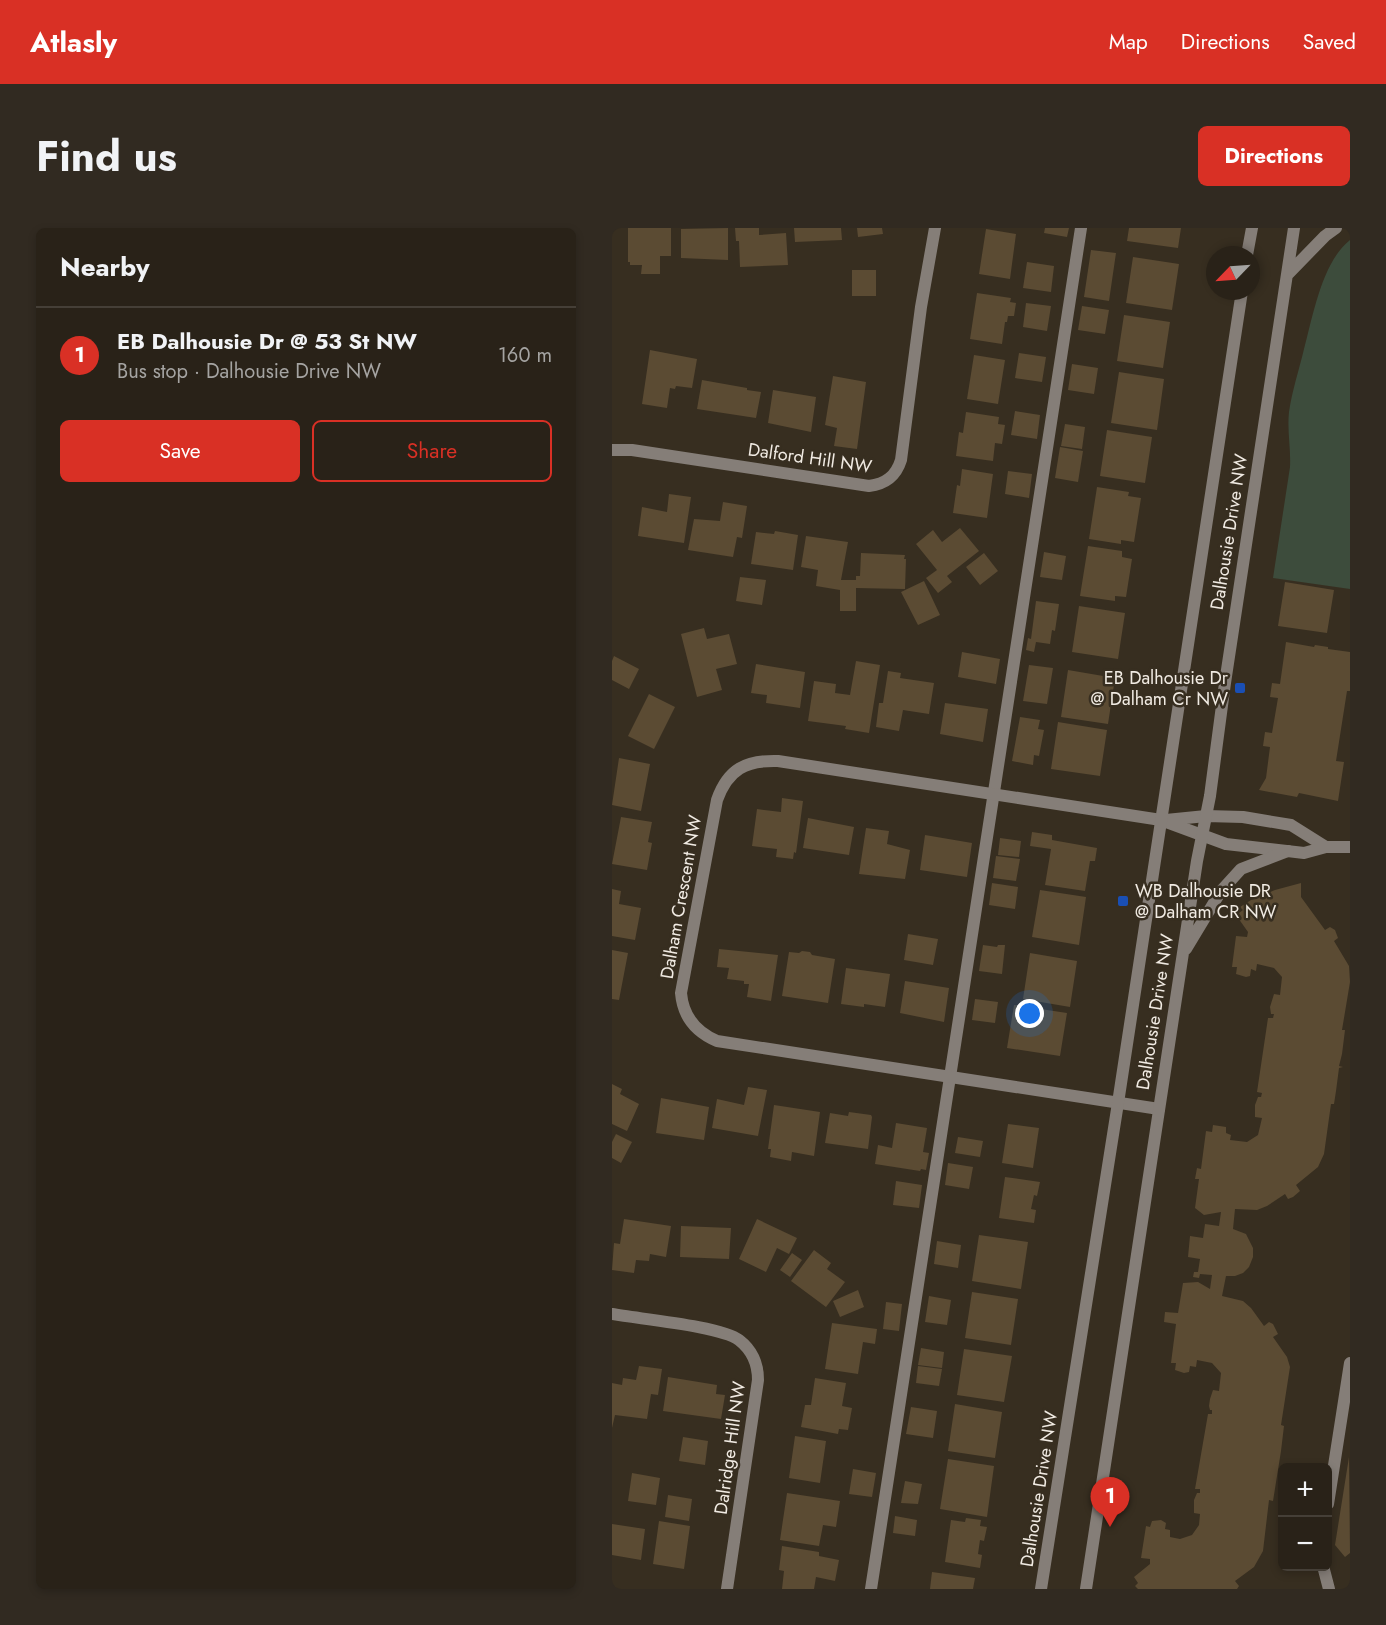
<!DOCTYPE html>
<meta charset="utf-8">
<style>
body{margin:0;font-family:Jost,sans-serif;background:#312a21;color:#f1f3f6}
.controls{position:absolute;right:18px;bottom:18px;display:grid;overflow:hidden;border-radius:9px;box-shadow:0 3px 9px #0003}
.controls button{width:54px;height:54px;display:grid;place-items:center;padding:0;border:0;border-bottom:2px solid #453f37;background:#292218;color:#f1f3f6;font:30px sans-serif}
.compass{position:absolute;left:594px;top:18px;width:54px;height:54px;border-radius:50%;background:#292218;box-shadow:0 3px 9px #0003;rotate:245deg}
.you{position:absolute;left:418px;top:786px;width:21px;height:21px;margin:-15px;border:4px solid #fff;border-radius:50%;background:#1a73e8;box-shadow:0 0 0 9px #1a73e833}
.badge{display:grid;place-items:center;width:39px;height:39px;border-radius:50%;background:#d93025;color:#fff;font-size:20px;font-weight:700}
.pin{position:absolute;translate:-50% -50px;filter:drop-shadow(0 2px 3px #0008)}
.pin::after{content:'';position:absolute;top:32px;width:21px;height:18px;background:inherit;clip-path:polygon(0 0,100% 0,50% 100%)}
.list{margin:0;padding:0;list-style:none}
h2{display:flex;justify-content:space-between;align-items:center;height:78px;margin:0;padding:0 24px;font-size:26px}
h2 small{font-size:20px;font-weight:400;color:#a5a4a2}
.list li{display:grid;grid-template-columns:39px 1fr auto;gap:18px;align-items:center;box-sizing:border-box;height:96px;padding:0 24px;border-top:2px solid #453f37}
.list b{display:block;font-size:22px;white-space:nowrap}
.list p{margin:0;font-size:20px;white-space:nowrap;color:#a5a4a2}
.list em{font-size:20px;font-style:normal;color:#a5a4a2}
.actions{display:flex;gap:12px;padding:18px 24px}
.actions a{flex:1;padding:14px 0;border:2px solid #d93025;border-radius:9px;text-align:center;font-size:21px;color:#d93025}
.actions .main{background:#d93025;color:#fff}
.map{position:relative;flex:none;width:738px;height:1361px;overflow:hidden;border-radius:9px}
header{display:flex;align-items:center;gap:36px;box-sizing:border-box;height:84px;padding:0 30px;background:#d93025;color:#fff}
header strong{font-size:28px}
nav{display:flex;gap:33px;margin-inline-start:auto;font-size:21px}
.intro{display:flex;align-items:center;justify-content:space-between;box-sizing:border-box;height:144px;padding:0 36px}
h1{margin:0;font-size:42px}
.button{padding:15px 27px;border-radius:9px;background:#d93025;color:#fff;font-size:21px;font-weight:700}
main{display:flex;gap:36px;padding:0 36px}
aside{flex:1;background:#292218;border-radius:9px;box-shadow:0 3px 9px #0003}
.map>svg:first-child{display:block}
.green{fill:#3d4c3c}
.building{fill:#5b4b33}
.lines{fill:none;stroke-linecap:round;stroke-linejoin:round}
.service{stroke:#857e78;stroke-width:12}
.minor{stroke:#857e78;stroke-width:12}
.tertiary{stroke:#857e78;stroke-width:12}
.transit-dot{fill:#1a4fb4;stroke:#372e20;stroke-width:2}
.labels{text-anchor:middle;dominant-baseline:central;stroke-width:5;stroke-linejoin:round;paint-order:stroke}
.street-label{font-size:18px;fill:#f1ebe3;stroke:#372e20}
.poi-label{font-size:18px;fill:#f1ebe3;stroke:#372e20;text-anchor:end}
</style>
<header>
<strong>Atlasly</strong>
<nav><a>Map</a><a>Directions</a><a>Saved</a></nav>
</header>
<div class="intro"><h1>Find us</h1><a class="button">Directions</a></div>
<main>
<aside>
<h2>Nearby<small></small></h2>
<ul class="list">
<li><span class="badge">1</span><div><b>EB Dalhousie Dr @ 53 St NW</b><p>Bus stop · Dalhousie Drive NW</p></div><em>160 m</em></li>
</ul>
<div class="actions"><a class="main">Save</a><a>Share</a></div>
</aside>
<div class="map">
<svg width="738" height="1361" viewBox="0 0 738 1361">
<rect width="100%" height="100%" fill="#372e20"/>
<path class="green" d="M 738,12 L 738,361 L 661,350 L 678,239 C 679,221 675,203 677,184 C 680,163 687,142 692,121 C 701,88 710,34 738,12 Z"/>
<path class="building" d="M 16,0 L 59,0 L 59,28 L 48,28 L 48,46 L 29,46 L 30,37 L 18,37 L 18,34 L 16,34 Z
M 116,0 L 116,32 L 69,30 L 69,1 Z
M 123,0 L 147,0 L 147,7 L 174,5 L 176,37 L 128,39 L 127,13 L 124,13 Z
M 182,0 L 229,0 L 230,12 L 183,14 Z
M 245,0 L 270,0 L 271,6 L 246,9 Z
M 433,0 L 457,0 L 455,9 L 432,5 Z
M 517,0 L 569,0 L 566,20 L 515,13 Z
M 374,1 L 404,6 L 398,51 L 367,46 Z
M 479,22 L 504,25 L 497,73 L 472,69 Z
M 521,29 L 567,36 L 560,82 L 514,75 Z
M 415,34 L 442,38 L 439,64 L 411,60 Z
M 240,42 L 264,42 L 264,68 L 240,68 Z
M 365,65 L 399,70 L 398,74 L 404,75 L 402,88 L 396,88 L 395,94 L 393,94 L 390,116 L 358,111 Z
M 414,75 L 439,78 L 435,103 L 411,99 Z
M 470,78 L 497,82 L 493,106 L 466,102 Z
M 512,87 L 558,94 L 551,140 L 505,133 Z
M 38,122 L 85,131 L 80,160 L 64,158 L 63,161 L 58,160 L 55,180 L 30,176 Z
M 407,125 L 434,129 L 430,154 L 403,150 Z
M 362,127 L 393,132 L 386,176 L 355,171 Z
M 460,136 L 486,140 L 482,166 L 456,162 Z
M 507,144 L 552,151 L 545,202 L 499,195 Z
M 221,148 L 254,154 L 245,221 L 222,218 L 225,200 L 213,197 Z
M 90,152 L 135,160 L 135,162 L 149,164 L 144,190 L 85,181 Z
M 161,162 L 204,169 L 199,204 L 156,195 Z
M 403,183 L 428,187 L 425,211 L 399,207 Z
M 354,184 L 387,189 L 386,196 L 393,197 L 390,216 L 383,215 L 381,233 L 344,228 L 347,204 L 351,205 Z
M 453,196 L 473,199 L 470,221 L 449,218 Z
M 495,202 L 540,209 L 533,255 L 488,248 Z
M 448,219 L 471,223 L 466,254 L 443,250 Z
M 350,241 L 381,246 L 375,290 L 341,285 L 345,257 L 348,258 Z
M 396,243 L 420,246 L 417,270 L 393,266 Z
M 485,259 L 517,264 L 516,268 L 529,270 L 522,314 L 509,312 L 509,316 L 477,311 Z
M 57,266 L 79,269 L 72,315 L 26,308 L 30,279 L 55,284 Z
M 111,274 L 135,278 L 130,310 L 125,309 L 121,329 L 76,322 L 82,291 L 108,293 Z
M 348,300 L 367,323 L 335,348 L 340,354 L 326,365 L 314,350 L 325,342 L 304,316 L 321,302 L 330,314 Z
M 163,303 L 186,307 L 181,342 L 139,336 L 144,304 L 162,306 Z
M 194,308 L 236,314 L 229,352 L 244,352 L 244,348 L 248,348 L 249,325 L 293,327 L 292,331 L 294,331 L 293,361 L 244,360 L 244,383 L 228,383 L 228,362 L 204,358 L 206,342 L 189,339 Z
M 476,318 L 510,323 L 510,329 L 520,331 L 514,369 L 503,368 L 503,373 L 468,368 Z
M 432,324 L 454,328 L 450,352 L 428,349 Z
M 372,325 L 386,343 L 368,357 L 354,339 Z
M 128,349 L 154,352 L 150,377 L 124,373 Z
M 312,353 L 328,387 L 306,397 L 289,364 Z
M 673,354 L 722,362 L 715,405 L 666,398 Z
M 424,373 L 447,376 L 443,403 L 440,402 L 438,416 L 424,414 L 422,424 L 414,422 L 416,410 L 419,411 Z
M 467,378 L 513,385 L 506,431 L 460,424 Z
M 92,400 L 95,411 L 117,406 L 125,436 L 104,441 L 110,462 L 85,469 L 69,406 Z
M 674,414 L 702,419 L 703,417 L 716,419 L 716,421 L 738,424 L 738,463 L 735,463 L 724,533 L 732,534 L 726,573 L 687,565 L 685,569 L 647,562 L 654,550 L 658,519 L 651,518 L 653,504 L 660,505 L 666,470 L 658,469 L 660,455 L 668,456 Z
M 350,424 L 388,431 L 384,456 L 346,449 Z
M 2,428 L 27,441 L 17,461 L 0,452 L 0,433 Z
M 244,433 L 268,437 L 257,505 L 233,501 L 234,498 L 196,493 L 202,453 L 224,456 L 223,465 L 238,467 Z
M 144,436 L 193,444 L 188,480 L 154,475 L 155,467 L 139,465 Z
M 417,437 L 441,440 L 435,476 L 411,473 Z
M 456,442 L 503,450 L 496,496 L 449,489 Z
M 276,443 L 289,445 L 288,450 L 322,455 L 317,486 L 291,482 L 287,503 L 264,499 L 267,475 L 271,475 Z
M 37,466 L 63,479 L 42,521 L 16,508 Z
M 333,475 L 376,481 L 371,514 L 328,506 Z
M 408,489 L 428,492 L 426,501 L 432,502 L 427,528 L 422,527 L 421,537 L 400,533 Z
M 446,494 L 495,502 L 488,548 L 439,541 Z
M 7,530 L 38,536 L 29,583 L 0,577 Z
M 170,570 L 191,573 L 184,625 L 182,624 L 181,631 L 164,629 L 165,621 L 140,618 L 145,581 L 169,584 Z
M 9,589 L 40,594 L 36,614 L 40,615 L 35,642 L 0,636 Z
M 196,590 L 242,599 L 237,627 L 191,620 Z
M 254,600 L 277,603 L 275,616 L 298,622 L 293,651 L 247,646 Z
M 420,604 L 440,607 L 440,612 L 485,620 L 483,633 L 478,633 L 473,663 L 433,657 L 439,621 L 418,618 Z
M 313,607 L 360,615 L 355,649 L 308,642 Z
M 388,610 L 409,613 L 407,629 L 386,627 Z
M 384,628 L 408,631 L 404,653 L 381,650 Z
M 380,655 L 406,659 L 403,681 L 377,677 Z
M 689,655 L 689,669 L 713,702 L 718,699 L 723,702 L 726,710 L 722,713 L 737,738 L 738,754 L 730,802 L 733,802 L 730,826 L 727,838 L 731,839 L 727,840 L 724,863 L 722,876 L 719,876 L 712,926 L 706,939 L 684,957 L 688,963 L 681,969 L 676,971 L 673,966 L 655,978 L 645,982 L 623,981 L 621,1001 L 634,1006 L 641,1020 L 641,1029 L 637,1039 L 631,1045 L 623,1048 L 614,1048 L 610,1068 L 631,1073 L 639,1080 L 652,1098 L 657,1094 L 661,1096 L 666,1106 L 661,1109 L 675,1129 L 678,1139 L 669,1197 L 672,1198 L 669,1223 L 661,1273 L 657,1272 L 651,1323 L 642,1339 L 623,1353 L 627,1358 L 625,1361 L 526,1361 L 523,1358 L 526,1355 L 522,1349 L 538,1336 L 538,1331 L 529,1330 L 534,1298 L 538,1299 L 540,1293 L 549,1292 L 554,1295 L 553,1301 L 558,1302 L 558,1309 L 568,1311 L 580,1307 L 587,1297 L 588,1286 L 582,1285 L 582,1272 L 585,1265 L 588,1265 L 588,1261 L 583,1261 L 596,1186 L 600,1186 L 600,1182 L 598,1182 L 597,1178 L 598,1171 L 601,1162 L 607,1163 L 609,1145 L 600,1135 L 585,1132 L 584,1139 L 578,1138 L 577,1144 L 572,1145 L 563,1142 L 564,1135 L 559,1135 L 564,1096 L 552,1094 L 553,1084 L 566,1085 L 571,1055 L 586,1054 L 598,1061 L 600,1047 L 588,1046 L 587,1050 L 581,1049 L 582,1044 L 586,1044 L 588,1031 L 576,1029 L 578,1008 L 591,1010 L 593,996 L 607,998 L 609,984 L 592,987 L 583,980 L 587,951 L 583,951 L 585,940 L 589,941 L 594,903 L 600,904 L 601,897 L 614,899 L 614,905 L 619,907 L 618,912 L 635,914 L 646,907 L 650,890 L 643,889 L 643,877 L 646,869 L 649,869 L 650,865 L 645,864 L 656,790 L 661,790 L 662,786 L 659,786 L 658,779 L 662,766 L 668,767 L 670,749 L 662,740 L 645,736 L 644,743 L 639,741 L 638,748 L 634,749 L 624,746 L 625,739 L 620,739 L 624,708 L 635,709 L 636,704 L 624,687 L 631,682 L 628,679 L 639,672 L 663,662 Z
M 0,661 L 9,663 L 7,676 L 29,680 L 23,712 L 0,708 Z
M 428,662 L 474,669 L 467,717 L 420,709 Z
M 296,706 L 326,711 L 321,737 L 292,732 Z
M 371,717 L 385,719 L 386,717 L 393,717 L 390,746 L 367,743 Z
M 107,721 L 166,727 L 159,773 L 135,769 L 137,756 L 132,756 L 132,753 L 115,751 L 117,740 L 105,739 Z
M 0,722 L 16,725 L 7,772 L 0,771 Z
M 190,723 L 198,724 L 200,727 L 223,731 L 216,775 L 170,768 L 177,724 L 187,725 Z
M 418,725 L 465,733 L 458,779 L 411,771 Z
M 234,740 L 278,746 L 273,779 L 252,776 L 252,779 L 229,776 Z
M 293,753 L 337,760 L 332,794 L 288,785 Z
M 363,771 L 386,774 L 383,795 L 360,792 Z
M 402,777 L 455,785 L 448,828 L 395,820 Z
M 0,856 L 10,861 L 8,866 L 27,876 L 15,903 L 0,896 Z
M 136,859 L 155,862 L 146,908 L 100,900 L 105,871 L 132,877 Z
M 49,870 L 97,879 L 92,912 L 44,905 Z
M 162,877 L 208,884 L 202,928 L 180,924 L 179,933 L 158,929 L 159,921 L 156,921 Z
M 237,884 L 259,887 L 260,889 L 256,921 L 213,915 L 218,885 L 236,888 Z
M 284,895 L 315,900 L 311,924 L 317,925 L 314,942 L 309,941 L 308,943 L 263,936 L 266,917 L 280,920 Z
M 396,896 L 427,900 L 421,940 L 390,935 Z
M 4,906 L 20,914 L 9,935 L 0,930 L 0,914 Z
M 346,909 L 371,913 L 368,929 L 343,925 Z
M 336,935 L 361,939 L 357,961 L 333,957 Z
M 393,949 L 428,954 L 425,968 L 422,967 L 419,981 L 424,982 L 422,995 L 387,990 Z
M 284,953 L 310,957 L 307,980 L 281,977 Z
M 12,991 L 59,998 L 54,1029 L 38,1026 L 37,1033 L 24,1032 L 22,1045 L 0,1042 L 2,1015 L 8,1016 Z
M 145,991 L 185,1010 L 177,1026 L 165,1020 L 154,1044 L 127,1031 Z
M 69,998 L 119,1000 L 117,1031 L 68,1029 Z
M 367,1007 L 416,1014 L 409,1061 L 360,1053 Z
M 325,1013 L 349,1017 L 346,1040 L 322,1036 Z
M 202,1022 L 219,1035 L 215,1041 L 233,1054 L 214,1079 L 179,1053 Z
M 180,1025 L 190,1032 L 178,1049 L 168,1042 Z
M 246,1062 L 252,1079 L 228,1089 L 221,1073 Z
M 360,1064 L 406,1071 L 399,1117 L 353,1110 Z
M 317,1068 L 339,1072 L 335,1097 L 313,1094 Z
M 274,1074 L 290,1076 L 287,1103 L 271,1101 Z
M 220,1095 L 265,1101 L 263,1116 L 251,1114 L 246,1146 L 213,1141 Z
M 309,1120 L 332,1124 L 330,1140 L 306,1137 Z
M 352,1121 L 400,1128 L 392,1174 L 345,1167 Z
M 27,1138 L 50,1141 L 46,1167 L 39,1166 L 35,1191 L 3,1187 L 0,1200 L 0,1155 L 10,1157 L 11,1150 L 24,1152 Z
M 306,1138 L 330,1141 L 327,1158 L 304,1155 Z
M 56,1149 L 105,1157 L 104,1166 L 113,1167 L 109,1191 L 51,1183 Z
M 203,1150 L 234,1155 L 230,1178 L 240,1180 L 236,1202 L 227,1201 L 226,1206 L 189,1199 L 193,1177 L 199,1177 Z
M 343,1176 L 390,1184 L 383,1230 L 336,1223 Z
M 299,1179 L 325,1183 L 321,1210 L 294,1206 Z
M 183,1208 L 214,1213 L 208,1255 L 177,1250 Z
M 71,1209 L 96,1213 L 93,1237 L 67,1233 Z
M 737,1229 L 738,1325 L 733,1329 L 723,1317 Z
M 336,1231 L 382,1238 L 375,1289 L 328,1281 Z
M 241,1241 L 264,1245 L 260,1269 L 237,1266 Z
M 20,1245 L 48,1250 L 44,1277 L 16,1273 Z
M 293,1253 L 310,1256 L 306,1276 L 289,1275 Z
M 175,1265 L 228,1273 L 224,1299 L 211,1297 L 207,1318 L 168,1312 Z
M 56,1267 L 80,1271 L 77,1293 L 53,1289 Z
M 283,1288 L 305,1292 L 303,1308 L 281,1305 Z
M 354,1290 L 369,1292 L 368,1298 L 375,1299 L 372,1313 L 368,1312 L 366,1326 L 370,1327 L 368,1340 L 333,1334 L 339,1292 L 353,1294 Z
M 47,1293 L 78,1298 L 72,1341 L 41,1336 Z
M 0,1296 L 33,1301 L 29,1332 L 0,1327 Z
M 170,1318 L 207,1324 L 207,1328 L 227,1332 L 223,1353 L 204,1349 L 202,1361 L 170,1361 L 172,1343 L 167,1342 Z
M 320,1344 L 363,1350 L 361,1361 L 318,1361 Z"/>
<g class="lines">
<path class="service" d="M 549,592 L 614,616 L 692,625 L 714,619 L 738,619
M 554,592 L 594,588 L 631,589 L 679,597 L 714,619
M 716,1276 L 738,1135
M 711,1338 L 717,1361
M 259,1361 L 469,0"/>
<path class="minor" d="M 0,222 L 20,222 L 257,258 C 274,256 284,248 289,232 L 309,79 L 323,0
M 547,881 L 105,813 C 84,804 71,789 69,765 L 105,572 C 116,541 134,532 166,533 L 549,592
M 0,1086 C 27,1091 109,1098 127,1112 C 140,1122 146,1136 146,1152 L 115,1361"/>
<path class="tertiary" d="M 635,27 L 640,0
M 675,47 L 713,8 L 724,0
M 574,721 L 609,663 L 629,641 L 676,623
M 429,1361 L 506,875 L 630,63
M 474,1361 L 585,633 L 598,568 L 613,455 L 682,0"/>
</g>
<g class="transit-dot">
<rect x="622" y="454" width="12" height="12" rx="3"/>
<rect x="505" y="667" width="12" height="12" rx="3"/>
</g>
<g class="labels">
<g class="street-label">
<text transform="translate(198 230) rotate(8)">Dalford Hill NW</text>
<text transform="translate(617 304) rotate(-81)">Dalhousie Drive NW</text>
<text transform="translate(69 669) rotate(-80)">Dalham Crescent NW</text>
<text transform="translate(543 784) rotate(-81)">Dalhousie Drive NW</text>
<text transform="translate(118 1220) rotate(-82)">Dalridge Hill NW</text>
<text transform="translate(427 1261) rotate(-81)">Dalhousie Drive NW</text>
</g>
<g class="poi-label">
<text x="616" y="450">EB Dalhousie Dr<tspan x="616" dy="21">@ Dalham Cr NW</tspan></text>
<text x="523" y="663" text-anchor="start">WB Dalhousie DR<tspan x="523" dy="21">@ Dalham CR NW</tspan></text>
</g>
</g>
</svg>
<div class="controls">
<button>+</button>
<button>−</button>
</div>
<svg class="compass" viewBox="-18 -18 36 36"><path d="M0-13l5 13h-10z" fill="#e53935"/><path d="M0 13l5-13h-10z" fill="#a5a4a2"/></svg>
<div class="you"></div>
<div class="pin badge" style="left:498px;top:1299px">1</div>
</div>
</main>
